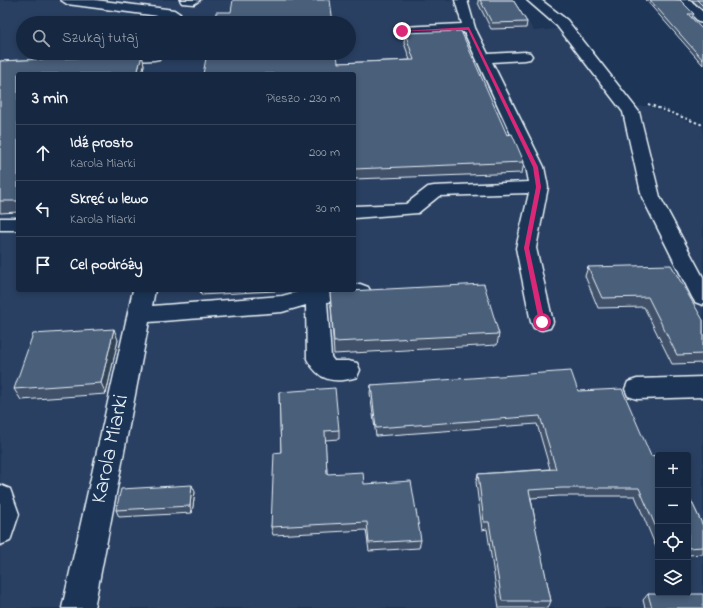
<!DOCTYPE html>
<html lang="pl">
<meta charset="utf-8">
<style>
body{margin:0;font-family:"Indie Flower",sans-serif;background:#23344c;color:#f1f3f6}
.controls{position:absolute;right:12px;bottom:12px;display:grid;overflow:hidden;border-radius:4px;box-shadow:0 2px 6px #0003}
.controls button{width:36px;height:36px;display:grid;place-items:center;padding:0;border:0;border-bottom:1px solid #35445a;background:#162841;color:#f1f3f6;font:20px sans-serif}
.stop{position:absolute;width:12px;height:12px;margin:-9px;border:3px solid #db2777;border-radius:50%;background:#fff}
.stop.end{background:#db2777;border-color:#fff;box-shadow:0 1px 4px #0008}
.list{margin:0;padding:0;list-style:none}
h2{display:flex;justify-content:space-between;align-items:center;height:52px;margin:0;padding:0 16px;font-size:17px}
h2 small{font-size:13px;font-weight:400;color:#9ea6b1}
.list li{display:grid;grid-template-columns:26px 1fr auto;gap:12px;align-items:center;box-sizing:border-box;height:56px;padding:0 16px;border-top:1px solid #35445a}
.list b{display:block;font-size:15px;white-space:nowrap}
.list p{margin:0;font-size:13px;white-space:nowrap;color:#9ea6b1}
.list em{font-size:13px;font-style:normal;color:#9ea6b1}
.icon{flex:none;width:22px;height:22px;fill:none;stroke:currentColor;stroke-width:2;stroke-linecap:round;stroke-linejoin:round}
.map{position:relative;flex:none;width:703px;height:608px;overflow:hidden}
.search{position:absolute;background:#162841;box-shadow:0 2px 6px #0003;left:16px;top:16px;width:340px;height:44px;display:flex;align-items:center;gap:10px;box-sizing:border-box;padding:0 14px;border-radius:22px;color:#9ea6b1;font-size:15px}
.panel{position:absolute;background:#162841;box-shadow:0 2px 6px #0003;left:16px;top:72px;width:340px;height:220px;border-radius:4px}
.map>svg:first-child{display:block}
.built{fill:#2a4162;fill-rule:evenodd}
.lines{fill:none;stroke-linecap:round;stroke-linejoin:round}
.minor-casing{stroke:#e8f1f8;stroke-width:3}
.path{stroke:#e8f1f8;stroke-width:2;stroke-dasharray:2.5 2.5;stroke-linecap:butt}
.minor{fill:#1d3557;fill-rule:evenodd}
.wall{fill:#3f5169;stroke:#e8f1f8}
.shaded-wall{fill:#334255;stroke:#e8f1f8}
.building{fill:#495e7a;stroke:#e8f1f8}
.route{fill:#db2777}
.labels{text-anchor:middle;dominant-baseline:central;stroke-width:3;stroke-linejoin:round;paint-order:stroke}
.near-street-label{font-size:22px;fill:#e8f1f8;stroke:#1d3557}
</style>
<div class="map">
<svg width="703" height="608" viewBox="0 0 703 608">
<rect width="100%" height="100%" fill="#1d3557"/>
<filter id="ink" filterUnits="userSpaceOnUse"><feTurbulence type="fractalNoise" baseFrequency=".025" numOctaves="2"/><feDisplacementMap in="SourceGraphic" scale="8" xChannelSelector="R" yChannelSelector="G"/><feConvolveMatrix kernelMatrix="1 2 1 2 8 2 1 2 1" color-interpolation-filters="sRGB"/></filter>
<g filter="url(#ink)">
<path class="built" d="M 0,0 L 73,0 L 106,5 L 111,0 L 513,0 L 534,31 L 557,29 L 621,107 L 647,106 L 703,127 L 703,608 L 0,608 ZM 23,23 L 349,23 L 349,53 L 23,53 ZM 18,74 L 354,74 L 354,290 L 18,290 ZM 658,455 L 688,455 L 688,593 L 658,593 Z"/>
<g class="lines">
<defs>
<path id="minor" d="M 61,0 L 95,0 L 174,10 L 180,14 L 174,18 L 67,4 Z
M 180,0 L 200,0 L 194,4 L 182,3 Z
M 455,0 L 467,0 L 475,28 L 488,54 L 525,52 L 530,53 L 532,56 L 530,59 L 525,60 L 492,62 L 544,167 L 548,187 L 536,248 L 553,322 L 550,328 L 542,330 L 534,328 L 531,322 L 516,248 L 529,193 L 439,196 L 418,213 L 354,218 L 354,206 L 406,204 L 428,187 L 434,186 L 529,182 L 526,167 L 464,32 L 402,35 L 395,31 L 402,27 L 462,24 Z
M 527,0 L 541,0 L 567,20 L 639,112 L 660,197 L 703,277 L 703,305 L 695,302 L 692,297 L 642,197 L 623,112 L 557,26 Z
M 677,0 L 690,0 L 703,12 L 703,23 L 699,22 Z
M 130,53 L 159,53 L 161,56 L 159,59 L 154,60 L 113,62 L 108,61 L 106,58 L 108,55 Z
M 0,218 L 18,218 L 18,230 L 0,230 Z
M 360,284 L 368,287 L 371,292 L 368,297 L 327,302 L 331,357 L 334,361 L 348,361 L 357,363 L 360,370 L 357,377 C 333,384 319,381 307,359 L 306,305 L 282,312 L 149,322 L 94,608 L 62,608 L 133,290 L 155,290 L 152,306 L 282,296 L 305,290 L 354,290 L 354,285 Z
M 703,377 L 703,397 L 637,399 L 628,396 L 625,389 L 628,382 L 637,379 Z
M 0,485 L 10,489 L 19,514 L 10,541 L 0,545 Z"/>
</defs>
<use href="#minor" class="minor-casing"/>
<path class="path" d="M 648,104 L 703,125"/>
<use href="#minor" class="minor"/>
</g>
<path class="wall" d="M 478,0 L 513,0 L 527,22 L 526,28 L 491,29 L 478,3 Z
M 646,0 L 680,0 L 694,14 L 692,17 L 691,18 L 703,30 L 703,65 Z
M 692,0 L 703,0 L 703,10 Z
M 405,33 L 507,135 L 524,162 L 522,173 L 354,179 L 354,74 L 338,63 L 410,60 L 404,43 Z
M 142,55 L 144,65 L 142,74 L 18,74 L 18,212 L 0,213 L 0,61 Z
M 588,267 L 703,320 L 703,363 L 672,364 L 644,307 L 598,308 L 585,276 Z
M 200,290 L 275,290 L 275,291 L 201,295 Z
M 330,292 L 499,334 L 497,345 L 334,354 Z
M 118,340 L 106,394 L 21,400 L 14,389 Z
M 371,385 L 578,391 L 651,456 L 658,455 L 658,552 L 635,496 L 559,496 L 531,498 L 535,520 L 534,522 L 551,601 L 548,608 L 499,608 L 487,529 L 482,530 L 476,482 L 478,474 L 550,469 L 537,424 L 376,436 L 370,393 Z
M 279,392 L 339,430 L 339,439 L 325,440 L 327,474 L 364,484 L 421,540 L 419,548 L 369,551 L 366,530 L 273,535 L 271,527 L 281,452 Z
M 195,492 L 192,513 L 119,517 L 116,510 Z
M 688,494 L 703,526 L 703,554 L 688,555 Z
M 648,594 L 703,608 L 645,608 L 643,600 Z"/>
<path class="shaded-wall" d="M 142,55 L 144,65 L 142,74 L 137,74 Z
M 114,329 L 118,340 L 106,394 L 101,383 Z
M 192,485 L 195,492 L 192,513 L 190,506 Z"/>
<path class="building" d="M 233,0 L 330,0 L 333,23 L 215,23 L 216,12 L 231,12 Z
M 480,0 L 513,0 L 527,22 L 492,23 Z
M 650,0 L 680,0 L 694,14 L 688,14 L 703,30 L 703,60 Z
M 697,0 L 703,0 L 703,6 Z
M 461,31 L 507,135 L 512,134 L 524,162 L 354,169 L 354,74 L 203,74 L 207,53 L 337,53 L 338,63 L 414,60 L 405,33 Z
M 142,55 L 137,74 L 18,74 L 18,201 L 0,201 L 0,61 Z
M 671,265 L 703,320 L 703,354 L 677,355 L 648,297 L 602,298 L 588,267 Z
M 484,284 L 499,334 L 334,342 L 330,292 Z
M 114,329 L 101,383 L 14,389 L 33,334 Z
M 571,371 L 578,391 L 622,389 L 651,456 L 658,455 L 658,532 L 639,488 L 562,488 L 529,490 L 535,520 L 534,520 L 551,601 L 502,601 L 489,522 L 484,522 L 478,474 L 556,469 L 540,416 L 376,428 L 371,385 Z
M 335,388 L 339,430 L 325,431 L 327,474 L 363,472 L 364,484 L 411,481 L 421,540 L 369,543 L 367,522 L 271,527 L 274,453 L 281,452 L 279,392 Z
M 192,485 L 190,506 L 116,510 L 121,489 Z
M 688,494 L 703,526 L 703,547 L 688,548 Z
M 648,594 L 703,594 L 703,608 L 652,608 Z"/>
</g>
<path class="route" d="M 469,27 L 538,167 L 541,187 L 529,248 L 545,322 L 542,325 L 539,322 L 524,248 L 536,187 L 533,167 L 468,30 L 400,31 Z"/>
<g class="labels">
<g class="near-street-label">
<text transform="translate(111 449) rotate(-78)">Karola Miarki</text>
</g>
</g>
</svg>
<div class="controls">
<button>+</button>
<button>−</button>
<button><svg class="icon" aria-label="locate" viewBox="0 0 24 24"><circle cx="12" cy="12" r="6"/><path d="M12 2v4M12 18v4M2 12h4M18 12h4"/></svg></button>
<button><svg class="icon" aria-label="layers" viewBox="0 0 24 24"><path d="M12 4l9 5-9 5-9-5zM3 14l9 5 9-5"/></svg></button>
</div>
<div class="stop" style="left:542px;top:322px"></div>
<div class="stop end" style="left:402px;top:31px"></div>
<div class="search"><svg class="icon" aria-label="search" viewBox="0 0 24 24"><circle cx="10" cy="10" r="6"/><path d="M15 15l6 6"/></svg>Szukaj tutaj</div>
<section class="panel">
<h2>3 min<small>Pieszo · 230 m</small></h2>
<ul class="list">
<li><svg class="icon" aria-label="ahead" viewBox="0 0 24 24"><path d="M12 20V5M6 11l6-6 6 6"/></svg><div><b>Idź prosto</b><p>Karola Miarki</p></div><em>200 m</em></li>
<li><svg class="icon" aria-label="left" viewBox="0 0 24 24"><path d="M17 20v-9H6M10 6l-5 5 5 5"/></svg><div><b>Skręć w lewo</b><p>Karola Miarki</p></div><em>30 m</em></li>
<li><svg class="icon" aria-label="arrive" viewBox="0 0 24 24"><path d="M6 21V4h12l-3 4 3 4H6"/></svg><div><b>Cel podróży</b></div></li>
</ul>
</section>
</div>
